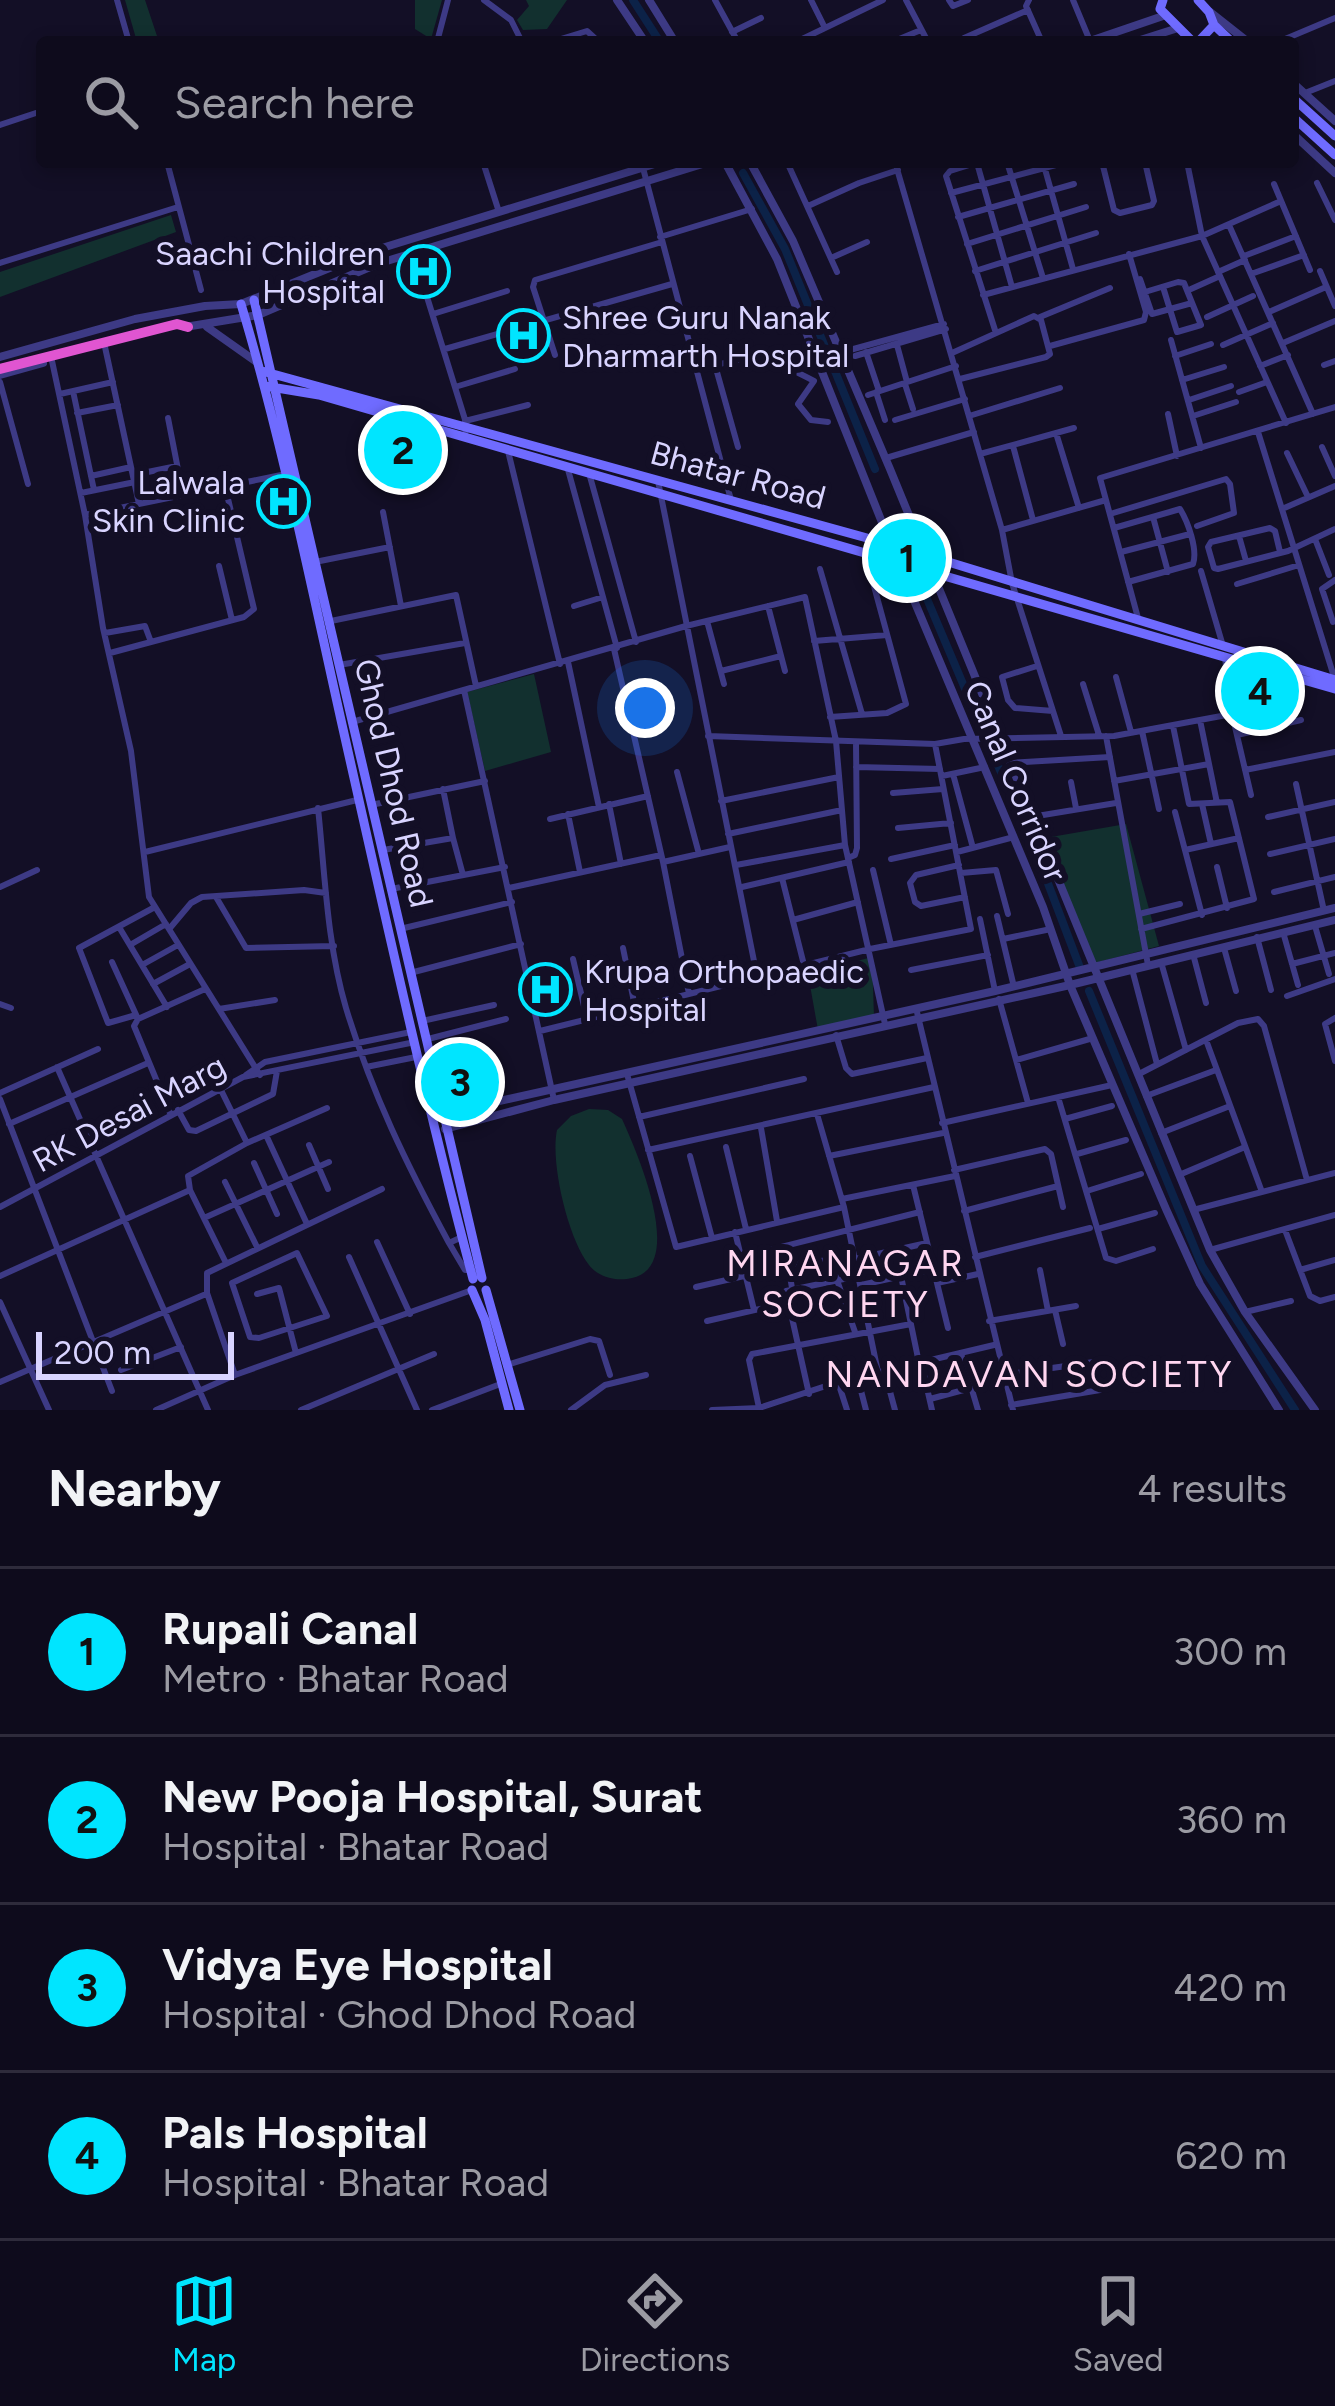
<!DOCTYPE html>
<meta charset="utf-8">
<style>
body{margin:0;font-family:Figtree,sans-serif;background:#171425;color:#f1f3f6}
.scale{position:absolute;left:36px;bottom:30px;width:198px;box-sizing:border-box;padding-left:12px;border:6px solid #d9d4ff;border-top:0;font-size:33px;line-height:42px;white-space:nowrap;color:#d9d4ff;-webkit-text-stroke:9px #130f26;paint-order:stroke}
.you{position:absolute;left:645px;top:708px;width:42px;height:42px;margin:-30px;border:9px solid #fff;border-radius:50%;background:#1a73e8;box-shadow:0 0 0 18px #1a73e833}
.badge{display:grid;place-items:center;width:78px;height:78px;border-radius:50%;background:#00e5ff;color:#111;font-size:39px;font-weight:700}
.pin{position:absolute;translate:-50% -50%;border:6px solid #fff;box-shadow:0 3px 12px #0006}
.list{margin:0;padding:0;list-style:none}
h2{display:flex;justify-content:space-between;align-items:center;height:156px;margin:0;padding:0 48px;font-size:51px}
h2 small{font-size:39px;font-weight:400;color:#9b9ba3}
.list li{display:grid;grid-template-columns:78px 1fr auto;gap:36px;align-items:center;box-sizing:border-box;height:168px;padding:0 48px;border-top:3px solid #2e2b3b}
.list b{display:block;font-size:45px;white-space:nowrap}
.list p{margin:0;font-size:39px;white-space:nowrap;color:#9b9ba3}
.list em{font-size:39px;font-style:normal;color:#9b9ba3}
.icon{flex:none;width:66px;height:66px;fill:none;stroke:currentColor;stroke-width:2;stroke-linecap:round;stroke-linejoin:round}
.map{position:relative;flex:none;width:1335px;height:1410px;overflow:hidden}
.search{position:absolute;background:#0e0b1c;box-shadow:0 6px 18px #0003;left:36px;right:36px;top:36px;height:132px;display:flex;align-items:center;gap:30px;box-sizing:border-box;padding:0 42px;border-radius:12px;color:#9b9ba3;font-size:45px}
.sheet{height:828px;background:#0e0b1c}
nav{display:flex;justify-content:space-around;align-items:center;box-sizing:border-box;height:168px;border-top:3px solid #2e2b3b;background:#0e0b1c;font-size:33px;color:#9b9ba3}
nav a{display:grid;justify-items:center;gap:6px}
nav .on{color:#00e5ff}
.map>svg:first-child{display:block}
.green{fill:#12302f}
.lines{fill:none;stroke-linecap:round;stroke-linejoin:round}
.canal{stroke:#0c2248;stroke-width:8}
.minor{stroke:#3d3a85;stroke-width:6}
.tertiary{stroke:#3d3a85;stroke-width:8}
.secondary{stroke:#6f6bff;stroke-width:9}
.trunk{stroke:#e055d1;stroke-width:10}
.labels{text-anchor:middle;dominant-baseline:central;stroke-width:12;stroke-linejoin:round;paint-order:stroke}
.poi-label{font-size:33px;fill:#d9d4ff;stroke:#130f26;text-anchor:end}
.street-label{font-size:33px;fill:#d9d4ff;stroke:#130f26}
.neighbourhood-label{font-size:36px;letter-spacing:3px;fill:#ffd6f0;stroke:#130f26}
</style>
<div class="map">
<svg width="1335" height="1410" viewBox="0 0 1335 1410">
<rect width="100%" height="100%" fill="#130f26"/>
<path class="green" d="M 125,0 L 145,0 L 159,42 L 137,42 Z
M 415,0 L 442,0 L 431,39 L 415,29 Z
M 526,0 L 567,0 L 547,29 L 523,30 L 517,20 L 529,6 Z
M 171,215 L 176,232 L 0,297 L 0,272 Z
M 534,674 L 551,752 L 485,771 L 467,692 Z
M 1126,824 L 1159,946 L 1095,963 L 1045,838 Z
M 872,957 L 874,1017 L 818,1030 L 808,974 Z
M 589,1109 L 608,1110 L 622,1119 C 637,1152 687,1266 632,1278 C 617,1282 598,1277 589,1265 C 568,1239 550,1162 557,1130 L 571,1116 Z"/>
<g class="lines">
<path class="canal" d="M 633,0 L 660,42
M 743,173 L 785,249 L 875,469
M 919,580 L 980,724
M 991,750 L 1033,844 L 1079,965
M 1089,991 L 1202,1266 L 1295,1410"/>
<path class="minor" d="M 117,0 L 129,42
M 484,0 L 511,20 L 522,42
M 715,0 L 738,42
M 811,0 L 825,28
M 906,0 L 928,42
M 949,0 L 953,6 L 968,0
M 1029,0 L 1026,6 L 1042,42
M 1073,0 L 1090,41
M 732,32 L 761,18
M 437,42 L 448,0
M 551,42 L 587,31 L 599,42
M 796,42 L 883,0
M 892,42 L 921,30
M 963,42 L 964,38 L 1028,10
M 1278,42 L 1335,18
M 1305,93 L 1335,81
M 0,125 L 42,111
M 167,162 L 201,290
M 483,162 L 499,212
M 787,162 L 837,272
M 895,162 L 1002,530 L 1012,583 L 1061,736
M 979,162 L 950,171 L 946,176 L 995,330
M 1007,162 L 1043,278
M 1043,162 L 1073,269
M 1102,162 L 1114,210 L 1120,213 L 1152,205 L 1154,201 L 1145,162
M 1187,162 L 1202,236 L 1286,423
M 977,163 L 1012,287
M 643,168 L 731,500
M 1317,183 L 1335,220
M 1274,184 L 1310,270
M 951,193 L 1067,162
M 808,206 L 859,183 L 898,170
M 958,217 L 1074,184
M 1229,225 L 1313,414
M 660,237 L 752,209
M 967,244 L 1086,207
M 414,255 L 467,426 L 464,438
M 1244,256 L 1296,236
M 831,258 L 867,242
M 0,263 L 178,207
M 975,271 L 1096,233
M 1320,271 L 1335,306
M 1218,272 L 1245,260
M 1251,274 L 1304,255
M 1140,279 L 1152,314 L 1192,303
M 1191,289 L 1220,276
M 1145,292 L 1178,282 L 1184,283 L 1201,325 L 1177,332 L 1163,287
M 983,295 L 1202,236 L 1281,201
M 1269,312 L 1326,287
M 433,314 L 507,291
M 1040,317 L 1110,288
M 1207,317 L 1253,296
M 1171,340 L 1201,448
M 1283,343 L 1335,321
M 897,345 L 907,382
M 1223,345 L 1273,323
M 1050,346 L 1144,320 L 1146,312 L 1129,254
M 105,347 L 139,504
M 445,349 L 672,284
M 866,352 L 879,391
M 839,353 L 944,324
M 952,353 L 1034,316 L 1041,320 L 1050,354 L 1046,357 L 960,379
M 555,355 L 533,287 L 535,280 L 662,242
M 855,356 L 946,329
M 1175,356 L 1211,344
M 52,361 L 85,515 L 103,628 L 131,751 L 149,897 L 260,1075
M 715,365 L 738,447
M 1324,365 L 1335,361
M 1260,366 L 1288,355
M 697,370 C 760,354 755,351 814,381 L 798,404 L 811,420 L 828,422
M 1182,380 L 1224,367
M 0,382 L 28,484
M 905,384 L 913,409
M 455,387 L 515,369
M 73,391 L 94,490
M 876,392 L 885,420
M 1239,392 L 1267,382
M 60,394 L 113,382
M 868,395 L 956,366
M 1189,400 L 1231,386
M 77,413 L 118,405
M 1168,414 L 1177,456
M 969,416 L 1060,388
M 1193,416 L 1236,402
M 168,418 L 183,495
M 895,420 L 965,399
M 465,421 L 528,405
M 1258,432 L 1335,680
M 1056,433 L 1079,508
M 1013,446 L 1033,520
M 1322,447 L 1335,476
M 508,451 L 560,664
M 1287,453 L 1308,497
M 980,454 L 1074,428
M 886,458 L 974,432
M 567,466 L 617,648
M 589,473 L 636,642
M 133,475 L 177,466
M 91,476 L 131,467
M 658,481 L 757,976
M 81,493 L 135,482
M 1282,509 L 1335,486
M 383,512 L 401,606
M 1110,514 L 1226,479 L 1230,484 L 1234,513 L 1197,526
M 85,515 L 286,474
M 1153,517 L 1168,572
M 1114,528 L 1180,509 C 1188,522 1198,550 1193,564 L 1128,582
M 1002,530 L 1106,500
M 1239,536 L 1246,561
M 1315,539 L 1329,575
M 1121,552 L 1190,534
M 1280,552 L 1275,531 L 1270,528 L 1211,542 L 1208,547 L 1214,568 L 1218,569 L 1288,551 L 1335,529
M 315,562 L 390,547
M 219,566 L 232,620
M 820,569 L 862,714
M 1201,571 L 1223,646
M 1237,584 L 1299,565
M 574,606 L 603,597
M 768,606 L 785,671
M 1138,618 L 1100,478 L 1335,407
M 331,621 L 456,595 L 476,686
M 707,621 L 724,684
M 1333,622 L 1322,589 L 1335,580
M 105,633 L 145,626 L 151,642
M 814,641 L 887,635
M 614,649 L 663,862 L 689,994
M 110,653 L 244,617 L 254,609 L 225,486
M 568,662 L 599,807
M 339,665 L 465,643
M 1037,666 L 1002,677 L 1008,700 L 1015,708 L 1053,711
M 721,671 L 781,656
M 1116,677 L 1131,732
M 1083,684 L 1099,735
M 464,690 L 554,1100
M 1232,714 L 1251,795
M 830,717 L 887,713 L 906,704 L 865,553
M 1200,720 L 1217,803
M 352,722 L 686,626 L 805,597 L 836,741 L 845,845 L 885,1024
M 1142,731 L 1159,809
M 1237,735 L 1301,720
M 708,736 L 935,744 L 964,739 L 1114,736 L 1232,714 L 1225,658
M 1106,736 L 1148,965
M 1009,763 L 1110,757
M 856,767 L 940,769
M 1245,770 L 1335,752
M 677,772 L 699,854
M 953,774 L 973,848
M 942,776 L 985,767
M 1114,781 L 1209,764
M 1071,782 L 1076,808
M 1296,784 L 1324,911
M 443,789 L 453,838
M 893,793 L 943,789
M 721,801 L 839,777
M 609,804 L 621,864
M 1202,804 L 1211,844
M 371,805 L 485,781
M 318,808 C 325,875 327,944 346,1008 C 372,1094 407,1165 449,1243 L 462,1237
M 1175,812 L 1202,915
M 568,814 L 580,872
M 1031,817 L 1116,803
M 1268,817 L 1335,802
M 550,819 L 648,796
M 898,828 L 951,823
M 728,834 L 842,810
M 383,850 L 453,838 L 463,875
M 1185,850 L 1239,838
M 145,852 L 357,800
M 957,852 L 1014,837
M 1270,854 L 1335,839
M 848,858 L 855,855 L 857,848 L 856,742
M 891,859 L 955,845
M 663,862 L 730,847
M 736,865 L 845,845
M 959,865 L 916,875 L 910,883 L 915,902 L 921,906 L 965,897
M 1217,867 L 1227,908
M 873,870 L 891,945
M 961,873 L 996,870 L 1008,914
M 782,878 L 804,965
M 0,887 L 37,870
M 742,887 L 849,862
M 509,888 L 661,855
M 391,889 L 505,867
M 1274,892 L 1335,877
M 216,897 L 246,948 L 334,946
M 1139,914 L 1180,904
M 997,916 L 1014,987
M 980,919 L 995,991
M 793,920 L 858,902
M 1315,926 L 1329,974
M 119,927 L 167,1007
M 170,928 L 191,903 L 202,897 L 304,890 L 326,893
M 400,929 L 512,902
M 1141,929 L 1254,899 L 1230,802 L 1189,804 L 1173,726
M 1283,932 L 1298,985
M 1257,937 L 1271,990
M 1003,939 L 1051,929
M 130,945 L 166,924
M 623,948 L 635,1007
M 1224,948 L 1236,991
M 1193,954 L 1206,1003
M 573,959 L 587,1019
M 112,962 L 138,1019
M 1161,962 L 1186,1050
M 1292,964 L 1335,953
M 142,965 L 178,945
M 1132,969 L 1157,1064
M 911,970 L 988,955
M 410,973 L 521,944
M 153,984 L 190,964
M 1287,996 L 1335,979
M 999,999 L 1028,1103
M 0,1004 L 11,1008
M 916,1008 L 1013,1410
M 219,1009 L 275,1000
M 136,1015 L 108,1023 L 79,948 L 155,907
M 1335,1018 L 1325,1024 L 1335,1061
M 422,1021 L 494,1005
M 540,1031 L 870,949 L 971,929 L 935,744
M 836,1035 L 846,1068 L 852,1074 L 927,1058
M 428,1039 L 506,1019
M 1206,1040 L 1262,1192
M 1016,1060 L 1093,1038
M 57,1067 L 208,1410
M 366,1067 L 416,1057
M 627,1074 L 676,1247 L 844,1207
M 1139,1074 L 1238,1023 L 1258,1019 L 1264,1026 L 1307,1180
M 246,1075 L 265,1062 L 411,1032
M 220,1088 L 247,1143
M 0,1093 L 98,1049
M 1146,1096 L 1216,1070
M 1058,1097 L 1106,1258 L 1116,1261 L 1153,1249
M 0,1099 L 112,1391
M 178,1110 L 189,1130 L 196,1131 L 273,1094 L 277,1071
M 170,1113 L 134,1026 L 138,1019 L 205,989
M 817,1114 L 844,1207 L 878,1372
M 639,1117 L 804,1079
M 1065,1119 L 1112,1106
M 942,1123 L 1112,1085
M 9,1124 L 148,1063
M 761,1128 L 777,1221
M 1161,1133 L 1230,1106
M 266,1135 L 307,1224
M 309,1145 L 328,1189
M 726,1147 L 746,1229
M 648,1150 L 934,1087
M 1077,1154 L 1126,1140
M 690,1156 L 712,1238
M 829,1156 L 943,1133
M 254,1163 L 277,1214
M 954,1170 L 1045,1149 L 1051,1154 L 1063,1207
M 1179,1175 L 1245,1147
M 225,1182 L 257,1247
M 913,1185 L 948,1328
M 1087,1191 L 1141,1174
M 842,1199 L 955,1176
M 0,1207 L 243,1077 L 415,1042
M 1193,1210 L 1335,1173
M 964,1211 L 1058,1186
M 204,1218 L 329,1162
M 1098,1229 L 1155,1213
M 1285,1230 L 1310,1296 L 1320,1301 L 1335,1297
M 735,1232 L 754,1310
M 377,1242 L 410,1314
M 449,1243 L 465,1270 L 470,1270
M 1210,1250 L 1335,1215
M 297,1253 L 327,1316 L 259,1338 L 250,1337 L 232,1283 Z
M 349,1257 L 417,1410
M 741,1257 L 920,1212
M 975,1257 L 1090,1228
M 855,1259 L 927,1243
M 226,1263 L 190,1190 L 188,1176 L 247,1143 L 327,1108
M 1040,1270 L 1048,1311
M 1300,1270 L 1335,1260
M 0,1276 L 190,1190
M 901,1276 L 919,1363
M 937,1283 L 978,1274
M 861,1285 L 934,1269
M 696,1287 L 744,1276
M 792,1288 L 788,1264 L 830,1260 L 855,1332
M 257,1294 L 279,1288 L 296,1353
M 0,1302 L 49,1410
M 1055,1310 L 1063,1344
M 1245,1312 L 1291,1301
M 707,1321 L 786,1303
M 989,1321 L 1076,1306
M 961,1353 L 978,1410
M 921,1362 L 932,1410
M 507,1365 L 590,1339 L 599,1341 L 610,1375
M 121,1370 L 181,1347
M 885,1373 L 895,1410
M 235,1375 L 207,1293 L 207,1273 L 382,1189
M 1003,1375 L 1094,1362
M 858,1379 L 866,1410
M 0,1382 L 206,1294
M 838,1382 L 847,1410
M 809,1394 L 786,1291 L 858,1276
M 930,1399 L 971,1388
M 1011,1405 L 1100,1390
M 759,1408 L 749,1360 L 752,1354 L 911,1324
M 156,1410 L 235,1375 L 472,1290
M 301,1410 L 434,1354
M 432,1410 L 503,1383
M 571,1410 L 605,1385 L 646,1375
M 712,1410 L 759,1408 L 838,1382 L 994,1345"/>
<path class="tertiary" d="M 617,0 L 645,42
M 649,0 L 675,42
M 1210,12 L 1248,42
M 1087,42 L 1166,15
M 1134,42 L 1178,28
M 1293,83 L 1335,121
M 1293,134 L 1335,173
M 725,162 L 777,259 L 897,560 L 1043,907 L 1070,985 L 1166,1209 L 1200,1284 L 1279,1410
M 750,162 L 793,241 L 890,469 L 1210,1250 L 1245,1312 L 1315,1410
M 185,327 L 258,315 L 377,264 L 709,162
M 207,327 L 258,363
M 0,357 L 135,319 L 205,306 L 241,304 L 369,252 L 661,162
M 0,375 L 43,363
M 432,1116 L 995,991 L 1335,908
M 445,1129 L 554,1100 L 1070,985 L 1335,920"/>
<path class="secondary" d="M 1163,0 L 1160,9 L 1193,42
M 1214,25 L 1232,42
M 1198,42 L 1214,25 L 1209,12 L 1198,0
M 1293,98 L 1335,136
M 1293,117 L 1335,155
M 254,300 L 482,1278
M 241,304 C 282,441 310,581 341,720 C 383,907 424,1094 473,1279
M 262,371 L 896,546 L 1335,680
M 265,386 L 319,395 L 1335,689
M 472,1290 L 485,1320 L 509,1410
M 486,1290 L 520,1410"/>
<path class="trunk" d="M 0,369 L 177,324 L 188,327"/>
</g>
<defs>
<symbol id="hospital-ring" viewBox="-11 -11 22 22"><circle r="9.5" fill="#130f26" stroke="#00e5ff" stroke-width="1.5"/><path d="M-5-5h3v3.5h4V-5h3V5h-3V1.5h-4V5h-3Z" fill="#00e5ff"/></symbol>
</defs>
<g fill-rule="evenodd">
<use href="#hospital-ring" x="394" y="242" width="59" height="59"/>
<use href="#hospital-ring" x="494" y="306" width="59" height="59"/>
<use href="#hospital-ring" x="254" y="472" width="59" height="59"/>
<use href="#hospital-ring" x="516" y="960" width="59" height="59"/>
</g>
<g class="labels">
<g class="poi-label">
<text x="385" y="253">Saachi Children<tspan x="385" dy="38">Hospital</tspan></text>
<text x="562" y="317" text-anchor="start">Shree Guru Nanak<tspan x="562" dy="38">Dharmarth Hospital</tspan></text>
<text x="245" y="482">Lalwala<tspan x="245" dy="38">Skin Clinic</tspan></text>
<text x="584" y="971" text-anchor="start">Krupa Orthopaedic<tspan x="584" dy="38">Hospital</tspan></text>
</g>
<g class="street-label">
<text transform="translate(738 475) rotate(15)">Bhatar Road</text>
<text transform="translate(1016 781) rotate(67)">Canal Corridor</text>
<text transform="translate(394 783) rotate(77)">Ghod Dhod Road</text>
<text transform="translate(129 1113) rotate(-28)">RK Desai Marg</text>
</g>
<g class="neighbourhood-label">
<text x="846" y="1263">MIRANAGAR<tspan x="846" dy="41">SOCIETY</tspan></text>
<text x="1030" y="1374">NANDAVAN SOCIETY</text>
</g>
</g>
</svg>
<div class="scale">200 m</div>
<div class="you"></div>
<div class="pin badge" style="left:907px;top:558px">1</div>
<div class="pin badge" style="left:403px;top:450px">2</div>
<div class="pin badge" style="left:460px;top:1082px">3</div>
<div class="pin badge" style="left:1260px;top:691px">4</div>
<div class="search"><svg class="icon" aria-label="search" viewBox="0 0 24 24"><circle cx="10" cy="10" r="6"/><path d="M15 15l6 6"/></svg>Search here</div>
</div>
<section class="sheet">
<h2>Nearby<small>4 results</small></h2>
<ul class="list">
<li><span class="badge">1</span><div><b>Rupali Canal</b><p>Metro · Bhatar Road</p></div><em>300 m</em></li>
<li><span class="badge">2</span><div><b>New Pooja Hospital, Surat</b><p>Hospital · Bhatar Road</p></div><em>360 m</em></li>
<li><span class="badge">3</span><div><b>Vidya Eye Hospital</b><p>Hospital · Ghod Dhod Road</p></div><em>420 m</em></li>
<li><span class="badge">4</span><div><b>Pals Hospital</b><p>Hospital · Bhatar Road</p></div><em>620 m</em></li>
</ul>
</section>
<nav>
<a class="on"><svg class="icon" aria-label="map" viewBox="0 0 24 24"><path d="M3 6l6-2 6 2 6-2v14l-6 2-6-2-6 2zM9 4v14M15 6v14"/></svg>Map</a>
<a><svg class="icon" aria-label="directions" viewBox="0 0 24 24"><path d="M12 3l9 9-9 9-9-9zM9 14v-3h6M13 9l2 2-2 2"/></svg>Directions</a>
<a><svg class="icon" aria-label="saved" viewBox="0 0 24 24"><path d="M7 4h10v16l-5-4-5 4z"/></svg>Saved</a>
</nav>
